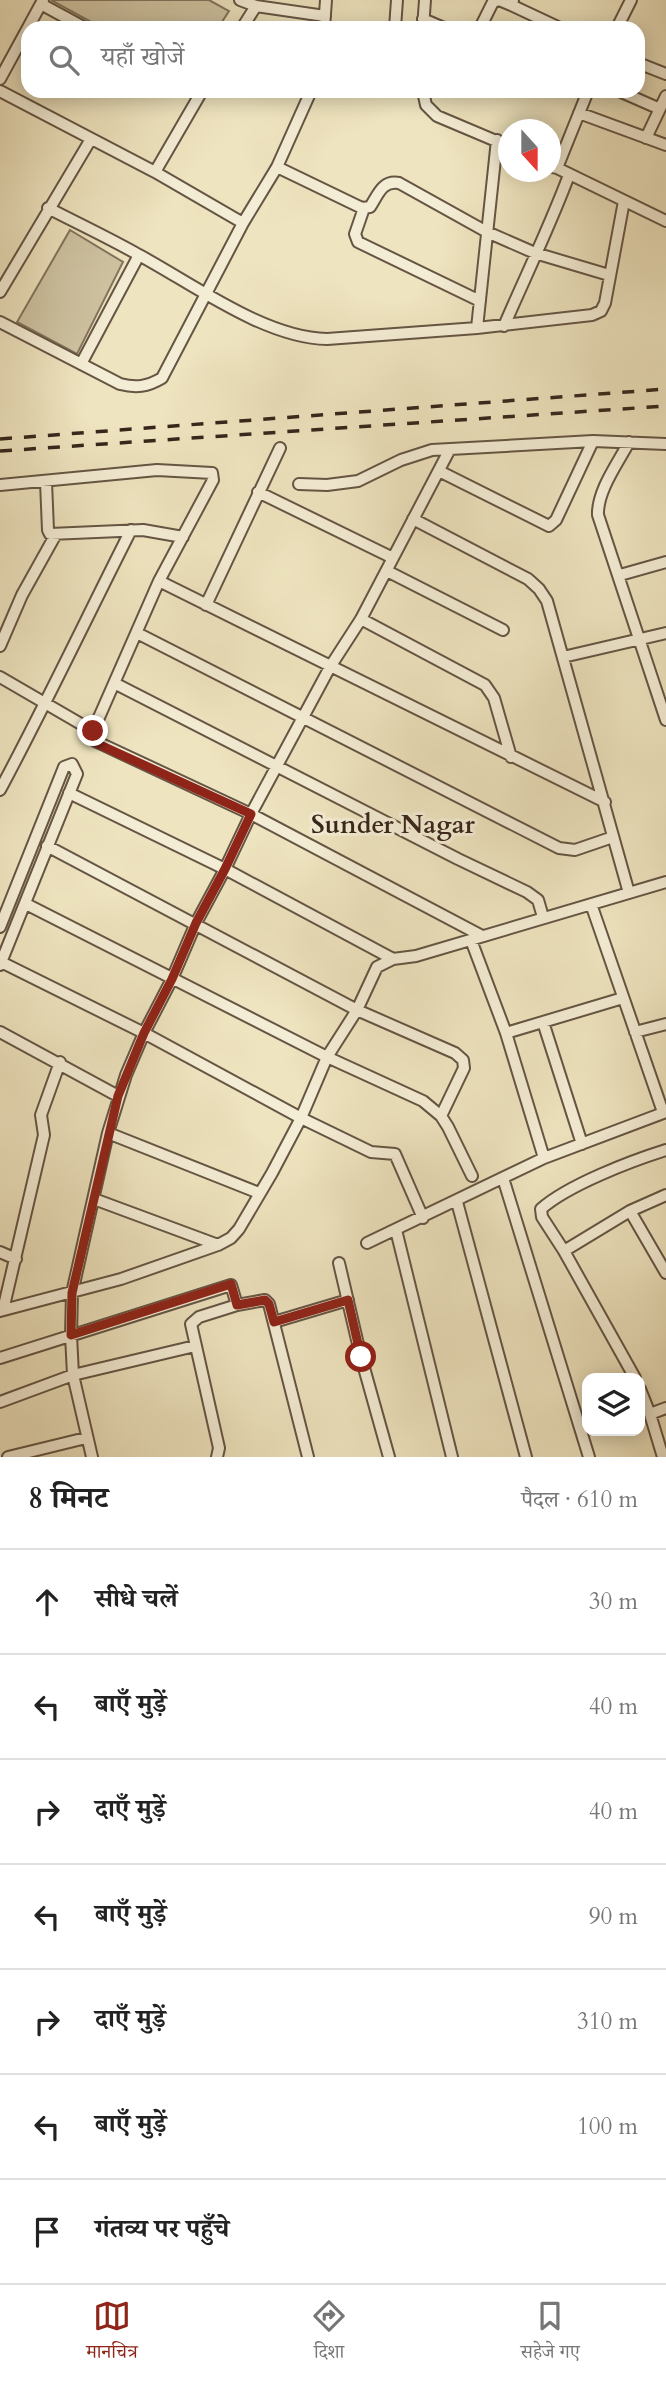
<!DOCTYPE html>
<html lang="hi">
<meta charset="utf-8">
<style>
body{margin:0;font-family:Cardo,"Noto Serif Devanagari",serif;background:#f6f6f6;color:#222}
.controls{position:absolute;right:21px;bottom:21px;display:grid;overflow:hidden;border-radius:14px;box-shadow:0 4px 18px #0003}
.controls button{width:63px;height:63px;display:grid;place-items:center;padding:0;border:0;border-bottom:2px solid #e0e0e0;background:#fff;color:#222;font:35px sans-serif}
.compass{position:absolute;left:498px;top:119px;width:63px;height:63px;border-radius:50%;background:#fff;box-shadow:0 4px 18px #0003;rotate:159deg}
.stop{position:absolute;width:21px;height:21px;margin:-16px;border:5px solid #8f2418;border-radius:50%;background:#fff}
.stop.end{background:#8f2418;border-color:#fff;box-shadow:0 2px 7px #0008}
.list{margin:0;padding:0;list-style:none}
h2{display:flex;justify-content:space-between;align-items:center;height:91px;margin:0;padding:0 28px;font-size:30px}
h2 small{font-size:23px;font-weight:400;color:#767676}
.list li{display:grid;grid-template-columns:46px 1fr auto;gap:21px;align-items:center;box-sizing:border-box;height:105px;padding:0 28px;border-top:2px solid #e0e0e0}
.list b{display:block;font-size:26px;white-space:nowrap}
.list em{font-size:23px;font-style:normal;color:#767676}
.icon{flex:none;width:38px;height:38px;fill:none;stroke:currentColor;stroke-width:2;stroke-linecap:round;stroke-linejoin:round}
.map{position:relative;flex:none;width:666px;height:1457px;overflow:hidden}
.search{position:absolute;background:#fff;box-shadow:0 4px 18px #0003;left:21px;right:21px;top:21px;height:77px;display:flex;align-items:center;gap:18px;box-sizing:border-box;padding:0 24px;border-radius:21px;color:#767676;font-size:26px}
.sheet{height:826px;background:#fff}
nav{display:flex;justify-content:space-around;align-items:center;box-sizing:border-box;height:98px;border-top:2px solid #e0e0e0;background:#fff;font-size:19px;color:#767676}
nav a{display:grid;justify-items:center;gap:4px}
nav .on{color:#8f2418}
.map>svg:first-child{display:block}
.green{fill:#cfc4a3;stroke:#83745f;stroke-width:2}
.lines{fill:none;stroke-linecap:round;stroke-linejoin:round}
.street-casing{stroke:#655544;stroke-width:14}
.street{stroke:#f4edd5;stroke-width:10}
.rail{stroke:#37251b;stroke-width:3.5;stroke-dasharray:12 12;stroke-linecap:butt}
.route{stroke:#8f2418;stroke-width:9}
.labels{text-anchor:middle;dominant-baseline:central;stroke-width:6;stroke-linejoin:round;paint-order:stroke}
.neighbourhood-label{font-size:26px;font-weight:bold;fill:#37251b;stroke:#f4edd5}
</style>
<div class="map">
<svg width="666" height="1457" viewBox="0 0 666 1457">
<rect width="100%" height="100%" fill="#eee4bf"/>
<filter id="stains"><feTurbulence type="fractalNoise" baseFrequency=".00286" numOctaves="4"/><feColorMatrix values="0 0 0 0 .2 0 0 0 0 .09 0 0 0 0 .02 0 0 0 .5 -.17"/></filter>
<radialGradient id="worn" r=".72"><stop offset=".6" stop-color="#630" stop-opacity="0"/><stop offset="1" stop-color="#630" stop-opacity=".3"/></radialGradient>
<path class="green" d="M 51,0 L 209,0 L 229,11 L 218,28 L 102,28 Z
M 70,230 L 123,262 L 77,354 L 17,322 Z"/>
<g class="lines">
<defs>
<path id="street" d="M 240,0 L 256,6 L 325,16
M 41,4 L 85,28
M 511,5 L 560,28
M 423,19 L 444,28
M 242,28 L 256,6
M 324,28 L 326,0
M 395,28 L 397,0
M 423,28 L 425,0
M 480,28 L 493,2 L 499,0 L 511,5 L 513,0
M 617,28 L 631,0
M 638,63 L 666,74
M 0,79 L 43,0
M 0,91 L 155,172 L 243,223
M 423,91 L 426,105 L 437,116 L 508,146
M 619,91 L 660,109
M 579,113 L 666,145
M 646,138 L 666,96
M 277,167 L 362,208 L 370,207 C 378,195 382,180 399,183 L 487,232 L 535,253 L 609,275
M 552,167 L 557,168 L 588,91
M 557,168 L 666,221
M 155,172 L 202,91
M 48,208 C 79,224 109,238 139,255 C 193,284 265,338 327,339 L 477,328 L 592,315 L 601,311 L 605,303 L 624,201
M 364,208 L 355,234 L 358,242 L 480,301
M 0,292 L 91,139
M 0,322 L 120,384 C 136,388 147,387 162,378 L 243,223 L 277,167 L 311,91
M 504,326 C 526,275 550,226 569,175
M 477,328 L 497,140
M 81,364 L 139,255
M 629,442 C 618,463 597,491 598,515 L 666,720
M 439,471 L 549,526 L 556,520 L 593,441
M 46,482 L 48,530 L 50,534 L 143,530 L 183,537
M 299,484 L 327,485 L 358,481 L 401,460 L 432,450 L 593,441 L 666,444
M 0,485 L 157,470 L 212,473 L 213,480 L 159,581 L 93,731 L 95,741 L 251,814 L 482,936
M 258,492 L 393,558
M 413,519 L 528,579 L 539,589 L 547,601 L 629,893
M 387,571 L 503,630
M 620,575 L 666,562
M 159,581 L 605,802
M 206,605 L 280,448
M 361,619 L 485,685 L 494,698 L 511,757
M 137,633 L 559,848 L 575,850 L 613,837
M 0,646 L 22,595 L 56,534
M 563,657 L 666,633
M 0,677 L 93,731
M 116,684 L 458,859 L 527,892 L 538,900 L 543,917
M 0,790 C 46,704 87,617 131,530
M 69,793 L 225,869 L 393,959
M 47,846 L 357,1010 L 455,1053 L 463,1060 L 464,1068 L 441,1116
M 26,904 L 327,1057 L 423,1101 L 441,1116 L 448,1127 L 472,1176
M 591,904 L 663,1112
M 0,927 L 64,767 L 72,764 L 77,774 L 0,965
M 471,940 L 506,1033 L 544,1158
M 1,962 L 144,1033 L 301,1118 L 371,1152 L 395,1154 L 423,1218
M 543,1022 L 582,1144
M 0,1032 L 118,1096
M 635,1032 L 666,1024
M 506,1033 L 623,998
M 108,1133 L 259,1193
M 503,1178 L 589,1457
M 666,1195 L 630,1211 L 666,1273
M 94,1199 L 218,1245
M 457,1202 L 526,1457
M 630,1211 L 564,1251 L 635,1378
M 396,1230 L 452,1457
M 367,1243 L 544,1158 L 666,1112
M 564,1251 L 542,1217 L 541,1209 C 568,1185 631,1161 666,1150
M 0,1252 L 16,1259
M 339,1263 L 361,1357 L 389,1457
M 3,1310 L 44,1135 L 41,1115 L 60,1062
M 0,1311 L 121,1279 L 218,1245 L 231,1238 L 239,1229 L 272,1173 L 301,1118 L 327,1057 L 357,1010 L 377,967 L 393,959 L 416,956 L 666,882
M 274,1322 L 348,1300
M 0,1358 L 231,1285 L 237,1305 L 265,1300 L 269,1304 L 308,1457
M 640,1389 L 650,1414
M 0,1402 L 73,1375 L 71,1335 L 72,1293 L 108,1133 L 126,1075 L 144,1033 L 172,979 L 196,923 L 225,869 L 251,814 L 330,667 L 361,619 L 450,449
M 8,1457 L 86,1438
M 92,1457 L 73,1375 L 195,1346
M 217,1457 L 219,1448 L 191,1324 L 199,1317 L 237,1305
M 663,1457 L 650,1414 L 666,1408"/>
</defs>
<use href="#street" class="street-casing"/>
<use href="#street" class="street"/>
<path class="rail" d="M 0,439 L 666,389
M 0,451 L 666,406"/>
</g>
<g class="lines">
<path class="route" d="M 93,731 L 98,744 L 251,814 L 225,869 L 196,923 L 172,979 L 144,1033 L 118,1096 L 72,1293 L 71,1335 L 231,1284 L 237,1305 L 265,1300 L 269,1304 L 274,1322 L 348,1300 L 361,1357"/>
</g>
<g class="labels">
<g class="neighbourhood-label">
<text x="393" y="824">Sunder Nagar</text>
</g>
</g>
<rect width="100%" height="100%" filter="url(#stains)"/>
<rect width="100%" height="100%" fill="url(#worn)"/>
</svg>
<div class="controls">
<button><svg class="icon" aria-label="layers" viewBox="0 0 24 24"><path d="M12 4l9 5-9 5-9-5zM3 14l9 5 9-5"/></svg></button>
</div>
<svg class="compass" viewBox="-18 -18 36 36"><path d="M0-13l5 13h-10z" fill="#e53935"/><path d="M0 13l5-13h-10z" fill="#767676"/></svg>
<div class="stop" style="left:361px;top:1357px"></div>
<div class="stop end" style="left:93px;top:731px"></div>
<div class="search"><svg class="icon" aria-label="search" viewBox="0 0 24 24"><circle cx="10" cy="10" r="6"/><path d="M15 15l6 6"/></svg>यहाँ खोजें</div>
</div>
<section class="sheet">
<h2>8 मिनट<small>पैदल · 610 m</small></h2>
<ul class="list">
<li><svg class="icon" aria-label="ahead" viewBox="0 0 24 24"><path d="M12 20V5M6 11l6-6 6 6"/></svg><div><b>सीधे चलें</b></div><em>30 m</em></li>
<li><svg class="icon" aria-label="left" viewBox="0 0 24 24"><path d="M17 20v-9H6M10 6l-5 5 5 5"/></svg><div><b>बाएँ मुड़ें</b></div><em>40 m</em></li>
<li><svg class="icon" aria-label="right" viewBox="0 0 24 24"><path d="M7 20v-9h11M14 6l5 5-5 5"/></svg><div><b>दाएँ मुड़ें</b></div><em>40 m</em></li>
<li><svg class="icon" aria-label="left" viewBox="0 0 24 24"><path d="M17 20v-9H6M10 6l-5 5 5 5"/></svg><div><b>बाएँ मुड़ें</b></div><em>90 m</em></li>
<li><svg class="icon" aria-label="right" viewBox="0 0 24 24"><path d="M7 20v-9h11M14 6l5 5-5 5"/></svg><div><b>दाएँ मुड़ें</b></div><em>310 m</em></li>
<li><svg class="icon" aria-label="left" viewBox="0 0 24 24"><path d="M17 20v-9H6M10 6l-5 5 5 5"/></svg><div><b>बाएँ मुड़ें</b></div><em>100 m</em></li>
<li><svg class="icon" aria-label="arrive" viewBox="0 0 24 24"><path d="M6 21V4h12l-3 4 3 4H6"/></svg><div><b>गंतव्य पर पहुँचे</b></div></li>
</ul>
</section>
<nav>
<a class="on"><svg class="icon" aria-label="map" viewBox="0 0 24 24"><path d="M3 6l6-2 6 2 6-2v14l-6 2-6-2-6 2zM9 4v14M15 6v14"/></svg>मानचित्र</a>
<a><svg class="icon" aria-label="directions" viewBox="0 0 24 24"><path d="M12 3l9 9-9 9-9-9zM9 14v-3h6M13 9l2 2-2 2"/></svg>दिशा</a>
<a><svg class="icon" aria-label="saved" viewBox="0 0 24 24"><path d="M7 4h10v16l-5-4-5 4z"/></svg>सहेजे गए</a>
</nav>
